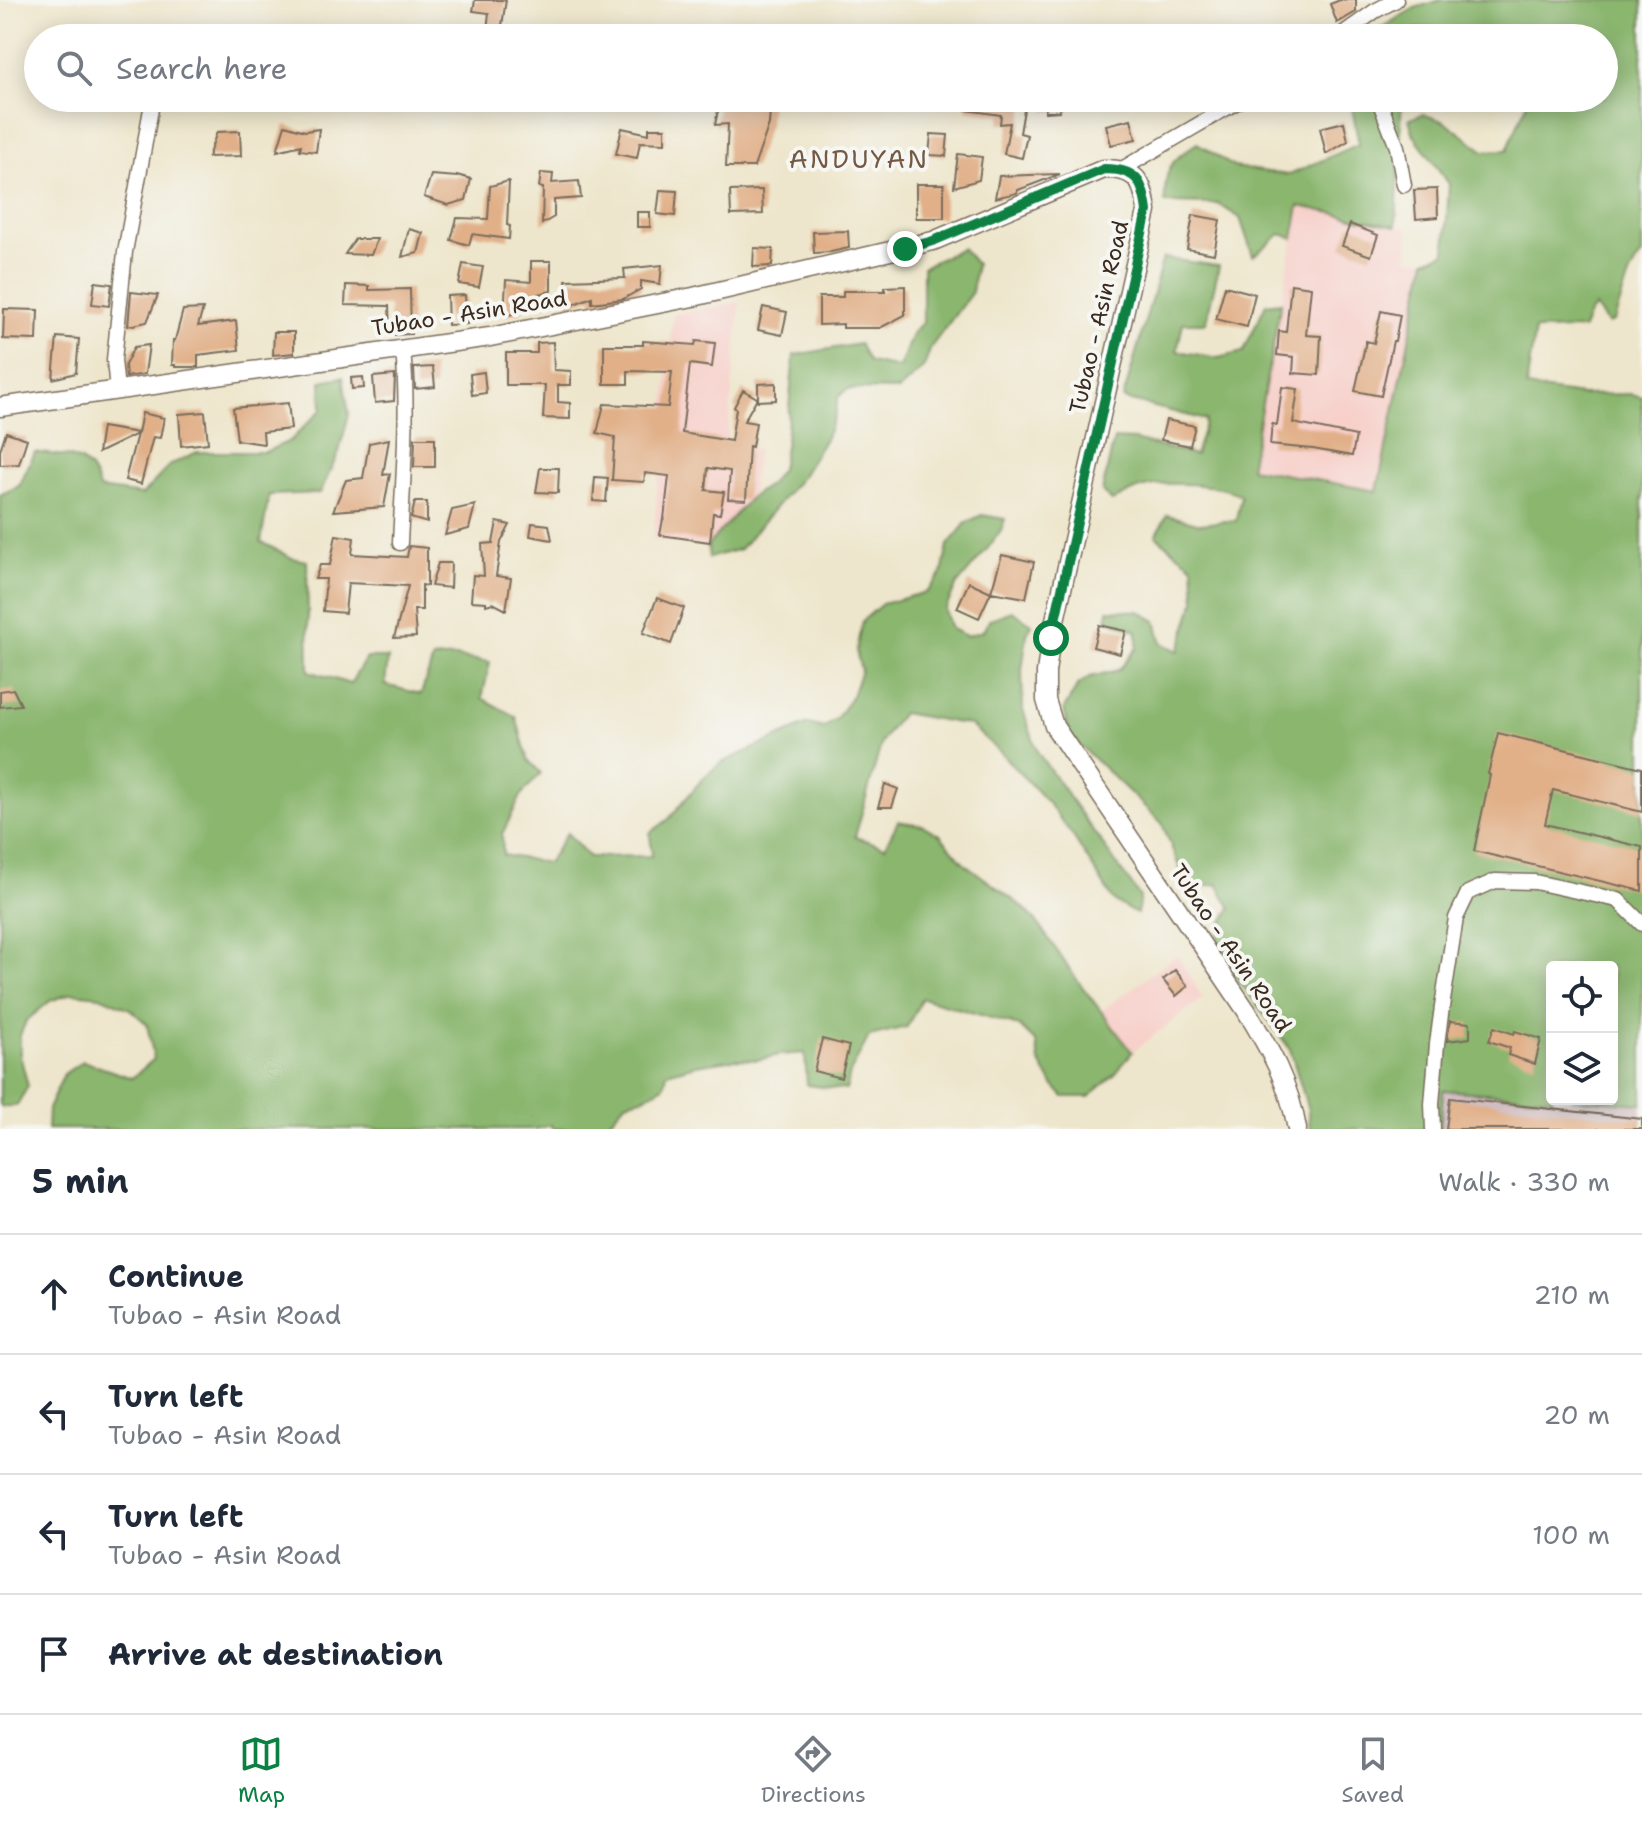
<!DOCTYPE html>
<meta charset="utf-8">
<style>
body{margin:0;font-family:"Shantell Sans",sans-serif;background:#f2f2f3;color:#1f2937}
.controls{position:absolute;right:24px;bottom:24px;display:grid;overflow:hidden;border-radius:8px;box-shadow:0 4px 20px #0003}
.controls button{width:72px;height:72px;display:grid;place-items:center;padding:0;border:0;border-bottom:2px solid #e0e1e3;background:#fff;color:#1f2937;font:40px sans-serif}
.stop{position:absolute;width:24px;height:24px;margin:-18px;border:6px solid #0b8043;border-radius:50%;background:#fff}
.stop.end{background:#0b8043;border-color:#fff;box-shadow:0 2px 8px #0008}
.list{margin:0;padding:0;list-style:none}
h2{display:flex;justify-content:space-between;align-items:center;height:104px;margin:0;padding:0 32px;font-size:34px}
h2 small{font-size:26px;font-weight:400;color:#747a83}
.list li{display:grid;grid-template-columns:52px 1fr auto;gap:24px;align-items:center;box-sizing:border-box;height:120px;padding:0 32px;border-top:2px solid #e0e1e3}
.list b{display:block;font-size:30px;white-space:nowrap}
.list p{margin:0;font-size:26px;white-space:nowrap;color:#747a83}
.list em{font-size:26px;font-style:normal;color:#747a83}
.icon{flex:none;width:44px;height:44px;fill:none;stroke:currentColor;stroke-width:2;stroke-linecap:round;stroke-linejoin:round}
.map{position:relative;flex:none;width:1642px;height:1129px;overflow:hidden}
.search{position:absolute;background:#fff;box-shadow:0 4px 20px #0003;left:24px;right:24px;top:24px;height:88px;display:flex;align-items:center;gap:20px;box-sizing:border-box;padding:0 28px;border-radius:44px;color:#747a83;font-size:30px}
.sheet{height:584px;background:#fff}
nav{display:flex;justify-content:space-around;align-items:center;box-sizing:border-box;height:112px;border-top:2px solid #e0e1e3;background:#fff;font-size:22px;color:#747a83}
nav a{display:grid;justify-items:center;gap:4px}
nav .on{color:#0b8043}
.map>svg:first-child{display:block}
.built{fill:#f7d0ca}
.industrial{fill:#d2bec2}
.forest{fill:#8ab66e;stroke:#627046;stroke-width:2}
.building{fill:#e1b089}
.lines{fill:none;stroke-linecap:round;stroke-linejoin:round}
.minor-casing{stroke:#7a6c5b;stroke-width:17}
.major-casing{stroke:#7a6c5b;stroke-width:21}
.minor{stroke:#fff;stroke-width:14}
.major{stroke:#fff;stroke-width:18}
.route{stroke:#0b8043;stroke-width:10}
.labels{text-anchor:middle;dominant-baseline:central;stroke-width:8;stroke-linejoin:round;paint-order:stroke}
.street-label{font-size:22px;fill:#3b2a1e;stroke:#f6f6f2}
.quarter-label{font-size:26px;letter-spacing:2px;fill:#755943;stroke:#f6f6f2}
</style>
<div class="map">
<svg width="1642" height="1129" viewBox="0 0 1642 1129">
<rect width="100%" height="100%" fill="#f6f6f2"/>
<filter id="ink" filterUnits="userSpaceOnUse"><feTurbulence type="fractalNoise" baseFrequency=".0125" numOctaves="2"/><feDisplacementMap in="SourceGraphic" scale="16" xChannelSelector="R" yChannelSelector="G"/><feConvolveMatrix kernelMatrix="1 2 1 2 8 2 1 2 1" color-interpolation-filters="sRGB"/></filter>
<filter id="wash" filterUnits="userSpaceOnUse"><feTurbulence type="fractalNoise" baseFrequency=".006" numOctaves="4" result="noise"/><feDisplacementMap in="SourceGraphic" scale="32" xChannelSelector="R" yChannelSelector="G"/><feGaussianBlur stdDeviation="1.8" result="paint"/><feColorMatrix in="noise" values="0 0 0 0 0 0 0 0 0 0 0 0 0 0 0 0 0 1.4 0 .05"/><feComposite in="paint" operator="in"/></filter>
<g filter="url(#wash)">
<rect width="100%" height="100%" fill="#eee6cc"/>
<path class="built" d="M 1299,206 L 1408,228 L 1408,258 L 1426,260 L 1378,491 L 1250,468 Z
M 740,302 L 727,444 L 757,449 L 751,497 L 708,545 L 653,540 L 673,314 Z
M 1177,955 L 1203,998 L 1132,1052 L 1101,1011 Z"/>
<path class="industrial" d="M 1442,1090 L 1552,1098 L 1552,1099 L 1642,1104 L 1642,1129 L 1440,1129 Z"/>
<path class="forest" d="M 1441,0 L 1642,0 L 1642,255 C 1628,269 1621,302 1614,321 L 1608,324 L 1595,307 L 1589,314 L 1583,329 L 1535,330 L 1526,387 L 1581,395 L 1632,394 L 1642,397 L 1642,1104 L 1572,1099 L 1612,1099 L 1612,967 L 1552,967 L 1552,1098 L 1443,1090 L 1440,1129 L 1310,1129 L 1308,1110 L 1290,1049 L 1231,971 L 1217,943 L 1220,927 L 1231,908 L 1217,884 L 1199,887 L 1187,887 L 1162,823 L 1070,736 L 1064,709 L 1078,685 L 1090,677 L 1119,670 L 1137,648 L 1137,631 L 1107,619 L 1108,610 L 1139,611 L 1156,621 L 1162,644 L 1179,651 L 1195,601 L 1193,566 L 1156,536 L 1167,515 L 1201,524 L 1236,520 L 1241,495 C 1218,484 1166,480 1141,488 C 1131,491 1122,497 1112,501 L 1102,492 L 1114,439 L 1134,440 L 1195,455 L 1206,420 L 1123,399 L 1163,258 L 1219,266 L 1206,323 L 1183,323 L 1177,351 L 1218,358 L 1243,352 L 1266,304 L 1281,302 L 1250,468 L 1377,491 L 1426,260 L 1445,253 L 1449,184 L 1414,135 L 1409,119 L 1423,114 L 1445,122 L 1484,151 L 1507,150 L 1529,98 L 1604,98 L 1604,38 L 1455,38 L 1432,27 L 1412,30 L 1410,38 L 1364,38 L 1415,8 Z
M 1350,98 L 1402,98 L 1396,226 L 1299,206 L 1293,238 L 1281,234 L 1253,256 L 1240,218 L 1218,204 L 1165,203 C 1164,169 1169,162 1197,143 L 1234,167 L 1289,175 L 1359,144 Z
M 962,248 L 976,264 L 972,292 L 931,347 L 924,367 L 899,390 L 848,389 L 838,397 L 835,415 L 826,437 L 802,476 L 740,549 L 709,558 L 708,545 L 751,497 L 770,484 L 781,469 L 786,440 L 794,355 L 859,344 L 869,362 L 899,368 L 913,332 L 923,322 L 923,267 Z
M 343,377 L 349,414 L 339,452 L 320,493 L 269,495 L 261,542 L 292,558 L 307,561 L 309,671 L 350,684 L 366,658 L 388,658 L 385,685 L 421,694 L 433,659 L 455,657 L 490,662 L 482,698 L 516,717 L 528,760 L 541,773 L 522,794 L 502,834 L 503,855 L 548,863 L 567,833 L 589,857 L 652,856 L 650,833 L 669,819 L 704,777 L 721,763 L 808,724 L 824,728 L 836,719 L 852,696 L 861,670 L 856,651 L 862,621 L 882,604 L 927,592 L 942,574 L 948,545 L 967,522 L 982,515 L 1005,519 L 1001,530 L 988,548 L 956,586 L 945,610 L 951,629 L 966,636 L 983,631 L 990,619 L 1012,611 L 1032,624 L 1027,634 L 1022,670 L 1023,710 L 1038,753 L 1140,897 L 1137,914 L 1129,910 L 1114,901 L 1073,836 L 1048,803 L 1000,752 L 970,725 L 902,713 L 882,741 L 855,837 L 885,847 L 898,821 L 922,825 L 940,835 L 964,863 L 1024,908 L 1037,922 L 1075,977 L 1132,1052 L 1116,1073 L 1089,1097 L 1064,1097 L 1053,1085 L 1039,1061 L 1036,1042 L 1019,1026 L 922,998 L 907,1027 L 869,1036 L 850,1073 L 846,1090 L 807,1085 L 805,1053 L 779,1055 L 757,1060 L 736,1059 L 696,1065 L 667,1073 L 664,1086 L 642,1098 L 626,1102 L 603,1129 L 553,1129 L 551,1125 L 536,1129 L 47,1129 L 48,1109 L 64,1074 L 83,1061 L 132,1078 L 154,1059 L 147,1024 L 130,1009 L 100,996 L 72,993 L 50,1001 L 26,1021 L 20,1035 L 20,1055 L 28,1086 L 17,1105 L 2,1107 L 0,1104 L 0,495 L 19,486 L 35,452 C 67,457 90,453 99,489 L 142,495 L 170,465 L 197,452 L 265,452 L 290,441 L 322,409 L 321,381 Z"/>
<g id="blocks">
<path class="building" d="M 475,0 L 506,0 L 500,38 L 486,38 L 489,13 L 473,11 Z
M 1340,0 L 1356,0 L 1356,12 L 1337,23 L 1330,4 Z
M 731,98 L 771,98 L 769,124 L 754,167 L 726,167 L 728,124 L 715,125 L 720,100 Z
M 968,98 L 1026,98 L 1020,133 L 1027,135 L 1022,158 L 1004,154 L 1010,123 L 1000,124 L 1001,115 L 966,110 Z
M 1045,98 L 1063,98 L 1059,111 L 1045,112 Z
M 1131,119 L 1136,139 L 1111,145 L 1106,125 Z
M 1344,122 L 1348,141 L 1326,154 L 1320,128 Z
M 285,125 L 305,131 L 319,129 L 316,152 L 300,150 L 301,145 L 277,151 Z
M 622,128 L 649,134 L 649,128 L 665,128 L 665,143 L 640,142 L 637,158 L 616,154 Z
M 240,131 L 241,156 L 208,157 L 217,132 Z
M 931,134 L 948,135 L 946,156 L 929,155 Z
M 958,154 L 982,157 L 979,180 L 954,187 Z
M 541,173 L 553,174 L 552,183 L 579,181 L 581,198 L 554,200 L 554,217 L 542,224 L 543,188 L 539,187 Z
M 1060,174 L 1018,190 L 1017,193 L 995,198 L 999,176 Z
M 431,175 L 457,177 L 457,175 L 471,179 L 466,200 L 448,205 L 424,197 Z
M 509,181 L 507,225 L 510,226 L 509,239 L 472,234 L 469,245 L 451,240 L 457,218 L 488,219 L 490,186 Z
M 916,184 L 944,184 L 944,218 L 916,218 Z
M 1437,189 L 1438,217 L 1416,219 L 1414,190 Z
M 660,190 L 677,191 L 675,216 L 657,214 Z
M 762,190 L 763,214 L 731,215 L 730,191 Z
M 637,212 L 650,212 L 650,227 L 637,227 Z
M 1193,215 L 1220,220 L 1214,254 L 1187,249 Z
M 1350,224 L 1378,235 L 1371,256 L 1342,246 Z
M 409,229 L 423,233 L 418,253 L 402,257 Z
M 848,231 L 849,248 L 831,252 L 814,253 L 813,232 Z
M 355,239 L 377,239 L 371,255 L 345,254 Z
M 754,248 L 773,249 L 772,266 L 753,267 Z
M 531,261 L 551,261 L 551,291 L 523,298 L 522,312 L 504,316 L 506,280 L 531,282 Z
M 463,264 L 483,267 L 479,287 L 459,284 Z
M 662,265 L 660,284 L 641,281 L 641,289 L 623,299 L 592,303 L 592,297 L 569,306 L 566,280 L 625,278 L 624,269 Z
M 95,282 L 112,284 L 109,306 L 92,304 Z
M 1291,284 L 1311,287 L 1306,335 L 1321,336 L 1319,375 L 1293,373 L 1294,357 L 1277,355 L 1279,331 L 1286,332 Z
M 346,285 L 369,286 L 369,290 L 410,289 L 411,334 L 390,335 L 389,306 L 345,305 Z
M 905,286 L 905,315 L 880,328 L 843,328 L 843,324 L 819,325 L 819,297 L 843,297 L 843,291 L 885,291 L 885,287 Z
M 1225,286 L 1255,294 L 1247,327 L 1216,319 Z
M 131,292 L 158,295 L 147,322 L 128,326 Z
M 465,295 L 467,324 L 448,325 L 447,296 Z
M 763,307 L 787,312 L 782,335 L 758,330 Z
M 4,309 L 38,310 L 37,340 L 3,339 Z
M 203,309 L 198,326 L 236,321 L 239,350 L 198,355 L 198,367 L 175,367 L 175,365 L 172,365 L 173,340 L 175,340 L 183,310 Z
M 1381,311 L 1400,315 L 1395,341 L 1393,341 L 1381,396 L 1355,391 L 1366,341 L 1374,343 Z
M 274,332 L 294,332 L 294,353 L 273,355 Z
M 57,337 L 79,339 L 76,373 L 53,379 Z
M 643,341 L 695,345 L 696,341 L 715,343 L 712,367 L 690,364 L 682,433 L 731,441 L 736,409 L 734,407 L 743,390 L 757,398 L 744,421 L 756,423 L 752,447 L 749,446 L 746,500 L 728,499 L 730,471 L 708,468 L 706,490 L 724,492 L 720,514 L 713,513 L 710,542 L 660,535 L 663,519 L 664,519 L 669,476 L 645,473 L 644,482 L 612,480 L 615,437 L 597,433 L 604,404 L 668,407 L 672,372 L 628,371 L 628,384 L 604,384 L 604,345 L 643,345 Z
M 553,342 L 554,370 L 571,371 L 571,385 L 558,385 L 558,402 L 570,403 L 570,419 L 543,418 L 545,385 L 506,385 L 506,353 L 537,353 L 537,343 Z
M 149,345 L 145,374 L 126,377 L 125,365 L 134,347 Z
M 433,367 L 435,387 L 415,389 L 414,368 Z
M 484,372 L 486,393 L 472,395 L 470,374 Z
M 395,375 L 394,401 L 375,403 L 373,377 Z
M 363,377 L 364,388 L 352,389 L 351,378 Z
M 776,383 L 776,400 L 758,401 L 758,384 Z
M 1282,387 L 1298,389 L 1293,423 L 1356,436 L 1352,456 L 1313,449 L 1270,445 L 1272,424 L 1277,425 Z
M 288,403 L 291,429 L 263,432 L 264,444 L 237,440 L 233,408 Z
M 205,412 L 208,443 L 181,446 L 179,414 Z
M 142,413 L 164,418 L 160,438 L 153,437 L 141,484 L 125,480 L 137,434 L 98,453 L 102,427 L 138,433 Z
M 1166,420 L 1195,426 L 1190,446 L 1161,440 Z
M 6,432 L 27,439 L 19,464 L 0,465 L 0,450 Z
M 415,438 L 435,438 L 435,467 L 414,467 Z
M 389,439 L 383,475 L 390,474 L 384,507 L 333,511 L 346,480 L 363,478 L 369,443 Z
M 540,468 L 559,468 L 558,493 L 536,492 Z
M 595,477 L 608,478 L 606,502 L 593,501 Z
M 415,502 L 427,502 L 427,523 L 411,518 Z
M 475,505 L 469,529 L 445,535 L 452,510 Z
M 497,522 L 510,525 L 501,542 L 496,576 L 511,578 L 506,610 L 493,603 L 486,605 L 486,602 L 471,601 L 473,575 L 484,576 L 482,544 L 493,543 Z
M 532,523 L 549,525 L 552,540 L 530,536 Z
M 336,535 L 354,538 L 352,554 L 407,557 L 409,546 L 427,548 L 427,586 L 422,585 L 422,610 L 414,610 L 416,637 L 394,638 L 408,586 L 348,583 L 345,613 L 323,611 L 326,579 L 315,579 L 320,565 L 330,565 Z
M 1002,555 L 1034,562 L 1026,598 L 991,592 Z
M 438,563 L 451,563 L 450,588 L 431,586 Z
M 969,582 L 991,592 L 979,618 L 957,608 Z
M 657,598 L 684,608 L 671,644 L 643,633 Z
M 1099,625 L 1126,631 L 1120,654 L 1093,647 Z
M 13,689 L 21,705 L 0,707 L 0,691 Z
M 1498,733 L 1642,768 L 1642,812 L 1553,790 L 1545,824 L 1642,847 L 1642,891 L 1474,851 L 1490,775 L 1488,774 Z
M 885,784 L 898,789 L 892,807 L 878,807 Z
M 1175,970 L 1188,986 L 1176,996 L 1163,980 Z
M 1450,1021 L 1470,1023 L 1470,1038 L 1447,1041 Z
M 1494,1027 L 1514,1034 L 1515,1031 L 1541,1039 L 1535,1064 L 1508,1055 L 1510,1048 L 1489,1041 Z
M 822,1039 L 849,1046 L 841,1078 L 814,1071 Z
M 1450,1098 L 1642,1119 L 1642,1129 L 1446,1129 Z"/>
</g>
</g>
<g filter="url(#ink)">
<use href="#blocks" fill-opacity="0" stroke="#7a6c5b" stroke-width="2"/>
<g class="lines">
<defs>
<path id="minor" d="M 1337,38 L 1375,11 L 1396,0
M 1377,98 L 1380,103 L 1397,147 L 1404,185
M 1122,169 L 1244,98
M 117,390 L 114,360 L 125,252 L 153,98
M 400,543 C 403,478 409,414 403,349
M 1433,1129 L 1432,1104 L 1437,1044 L 1442,1007 L 1456,918 L 1468,893 L 1495,881 L 1535,882 L 1618,900 L 1642,924"/>
<path id="major" d="M 0,407 L 490,337 L 693,297 L 933,241 L 1104,169 C 1136,169 1143,180 1147,211 L 1051,638 L 1046,672 L 1046,700 L 1054,726 L 1246,1010 C 1270,1050 1289,1082 1297,1129"/>
</defs>
<use href="#minor" class="minor-casing"/>
<use href="#major" class="major-casing"/>
<use href="#minor" class="minor"/>
<use href="#major" class="major"/>
</g>
</g>
<g class="lines" filter="url(#ink)">
<path class="route" d="M 905,249 L 933,241 L 1104,169 C 1136,169 1143,180 1147,211 L 1051,638"/>
</g>
<g class="labels">
<g class="street-label">
<text transform="translate(469 313) rotate(-9)">Tubao - Asin Road</text>
<text transform="translate(1099 317) rotate(-77)">Tubao - Asin Road</text>
<text transform="translate(1231 948) rotate(56)">Tubao - Asin Road</text>
</g>
<g class="quarter-label">
<text x="859" y="158">ANDUYAN</text>
</g>
</g>
</svg>
<div class="controls">
<button><svg class="icon" aria-label="locate" viewBox="0 0 24 24"><circle cx="12" cy="12" r="6"/><path d="M12 2v4M12 18v4M2 12h4M18 12h4"/></svg></button>
<button><svg class="icon" aria-label="layers" viewBox="0 0 24 24"><path d="M12 4l9 5-9 5-9-5zM3 14l9 5 9-5"/></svg></button>
</div>
<div class="stop" style="left:1051px;top:638px"></div>
<div class="stop end" style="left:905px;top:249px"></div>
<div class="search"><svg class="icon" aria-label="search" viewBox="0 0 24 24"><circle cx="10" cy="10" r="6"/><path d="M15 15l6 6"/></svg>Search here</div>
</div>
<section class="sheet">
<h2>5 min<small>Walk · 330 m</small></h2>
<ul class="list">
<li><svg class="icon" aria-label="ahead" viewBox="0 0 24 24"><path d="M12 20V5M6 11l6-6 6 6"/></svg><div><b>Continue</b><p>Tubao - Asin Road</p></div><em>210 m</em></li>
<li><svg class="icon" aria-label="left" viewBox="0 0 24 24"><path d="M17 20v-9H6M10 6l-5 5 5 5"/></svg><div><b>Turn left</b><p>Tubao - Asin Road</p></div><em>20 m</em></li>
<li><svg class="icon" aria-label="left" viewBox="0 0 24 24"><path d="M17 20v-9H6M10 6l-5 5 5 5"/></svg><div><b>Turn left</b><p>Tubao - Asin Road</p></div><em>100 m</em></li>
<li><svg class="icon" aria-label="arrive" viewBox="0 0 24 24"><path d="M6 21V4h12l-3 4 3 4H6"/></svg><div><b>Arrive at destination</b></div></li>
</ul>
</section>
<nav>
<a class="on"><svg class="icon" aria-label="map" viewBox="0 0 24 24"><path d="M3 6l6-2 6 2 6-2v14l-6 2-6-2-6 2zM9 4v14M15 6v14"/></svg>Map</a>
<a><svg class="icon" aria-label="directions" viewBox="0 0 24 24"><path d="M12 3l9 9-9 9-9-9zM9 14v-3h6M13 9l2 2-2 2"/></svg>Directions</a>
<a><svg class="icon" aria-label="saved" viewBox="0 0 24 24"><path d="M7 4h10v16l-5-4-5 4z"/></svg>Saved</a>
</nav>
